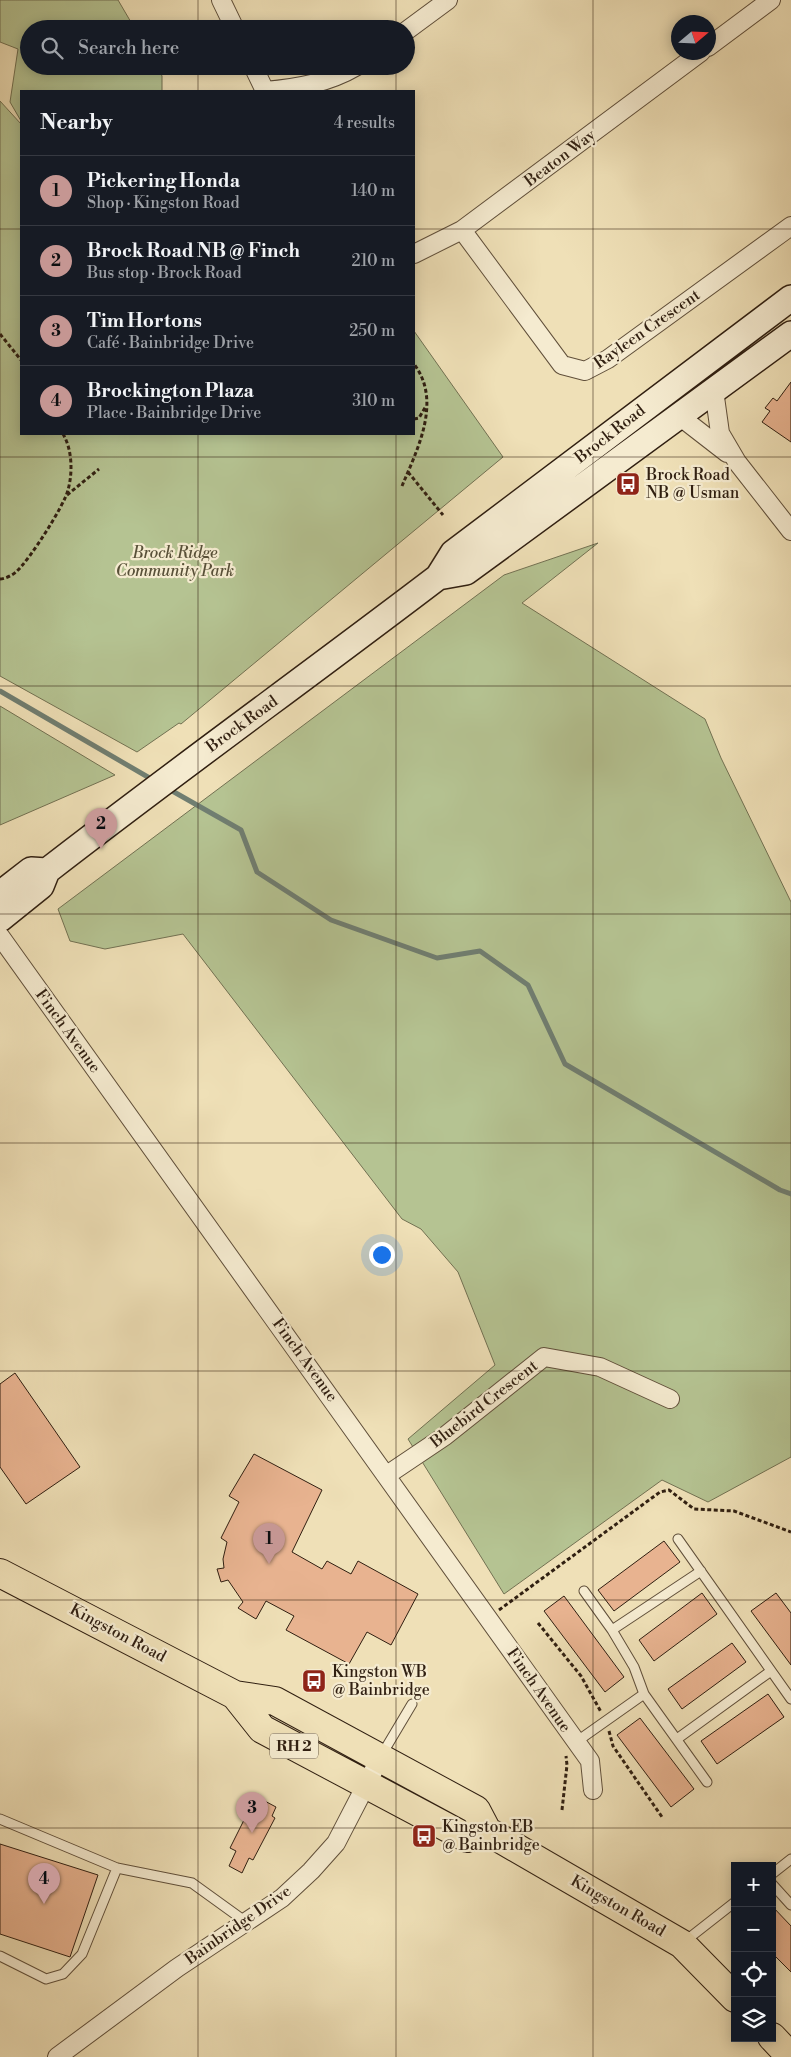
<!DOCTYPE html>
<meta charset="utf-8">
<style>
body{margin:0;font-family:"Libre Bodoni",serif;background:#20242c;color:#f1f3f6}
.controls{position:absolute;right:15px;bottom:15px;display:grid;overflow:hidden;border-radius:0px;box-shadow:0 2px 12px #0003}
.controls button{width:45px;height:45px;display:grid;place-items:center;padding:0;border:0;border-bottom:1px solid #363941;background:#171b24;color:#f1f3f6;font:25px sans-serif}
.compass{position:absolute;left:671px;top:15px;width:45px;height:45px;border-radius:50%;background:#171b24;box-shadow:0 2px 12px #0003;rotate:71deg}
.you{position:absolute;left:381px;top:1254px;width:18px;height:18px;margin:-12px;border:4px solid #fff;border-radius:50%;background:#1a73e8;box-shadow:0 0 0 8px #1a73e833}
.badge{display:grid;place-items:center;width:32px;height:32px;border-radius:50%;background:#c59692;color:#111;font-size:16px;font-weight:700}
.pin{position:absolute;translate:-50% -41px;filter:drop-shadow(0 1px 2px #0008)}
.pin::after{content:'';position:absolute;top:26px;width:18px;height:15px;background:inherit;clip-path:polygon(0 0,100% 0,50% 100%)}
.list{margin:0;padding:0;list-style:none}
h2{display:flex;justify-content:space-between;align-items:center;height:65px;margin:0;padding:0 20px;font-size:21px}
h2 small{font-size:16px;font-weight:400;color:#9ea1a6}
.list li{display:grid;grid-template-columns:32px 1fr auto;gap:15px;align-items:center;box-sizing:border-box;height:70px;padding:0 20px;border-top:1px solid #363941}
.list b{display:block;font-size:19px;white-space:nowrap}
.list p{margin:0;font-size:16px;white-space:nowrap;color:#9ea1a6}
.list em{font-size:16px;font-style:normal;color:#9ea1a6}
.icon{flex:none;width:28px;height:28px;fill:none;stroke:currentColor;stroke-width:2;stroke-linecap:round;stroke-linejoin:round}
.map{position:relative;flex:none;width:791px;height:2057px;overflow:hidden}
.search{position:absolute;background:#171b24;box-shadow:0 2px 12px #0003;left:20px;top:20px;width:395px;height:55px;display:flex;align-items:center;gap:12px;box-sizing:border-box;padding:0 18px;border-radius:28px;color:#9ea1a6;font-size:19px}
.panel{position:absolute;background:#171b24;box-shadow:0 2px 12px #0003;left:20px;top:90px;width:395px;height:345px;border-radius:0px}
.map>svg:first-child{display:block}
.green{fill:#b5c392;stroke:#727152}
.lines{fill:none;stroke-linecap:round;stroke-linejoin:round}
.stream{stroke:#707e71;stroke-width:5}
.building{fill:#e8b390;stroke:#301f11}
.service-casing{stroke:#604f3a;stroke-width:11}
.minor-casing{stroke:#604f3a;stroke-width:20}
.secondary-casing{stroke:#301f11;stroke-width:28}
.primary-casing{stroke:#301f11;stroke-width:30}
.path{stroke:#301f11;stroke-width:3;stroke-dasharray:4 2.5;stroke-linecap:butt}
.service{stroke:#f5ebd0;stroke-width:9}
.minor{stroke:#f5ebd0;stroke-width:18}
.secondary{stroke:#f5ebd0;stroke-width:25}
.primary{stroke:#efe0b7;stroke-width:28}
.grid{fill:none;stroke:#301f11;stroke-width:1;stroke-opacity:0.55}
.labels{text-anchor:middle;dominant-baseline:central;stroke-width:4.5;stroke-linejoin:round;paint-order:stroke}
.shield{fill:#f5ebd0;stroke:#6b5c4a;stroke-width:1}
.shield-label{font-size:15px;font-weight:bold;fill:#301f11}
.street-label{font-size:16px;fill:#301f11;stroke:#f5ebd0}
.poi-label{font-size:16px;fill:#301f11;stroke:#f5ebd0;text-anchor:start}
.park-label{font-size:16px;font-style:italic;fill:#585038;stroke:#f5ebd0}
</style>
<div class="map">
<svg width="791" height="2057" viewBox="0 0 791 2057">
<rect width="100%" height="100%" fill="#efe0b7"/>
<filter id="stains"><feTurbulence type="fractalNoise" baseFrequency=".004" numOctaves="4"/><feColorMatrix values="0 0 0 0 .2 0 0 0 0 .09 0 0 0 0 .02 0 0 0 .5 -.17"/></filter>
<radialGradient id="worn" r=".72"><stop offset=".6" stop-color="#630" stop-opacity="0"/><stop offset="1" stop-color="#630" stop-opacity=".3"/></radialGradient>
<path class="green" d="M 0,0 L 118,0 L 135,29 L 29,29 L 29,66 L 157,66 L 162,76 L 162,91 L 21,91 L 21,121 L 10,102 L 18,49 L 0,42 Z
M 0,101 L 21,124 L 21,434 L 414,434 L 414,331 L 503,457 L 181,724 L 179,723 L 137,752 L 0,676 Z
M 598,543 L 522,603 L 705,719 L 721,758 L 791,902 L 791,1457 L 708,1502 L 662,1480 L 504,1594 L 408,1439 L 495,1365 L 458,1272 L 421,1229 L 402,1219 L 183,934 L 105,949 L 70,941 L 58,909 L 504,575 Z
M 0,706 L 115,775 L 0,825 Z"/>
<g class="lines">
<path class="stream" d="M 0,691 L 153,780
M 167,788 L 241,830 L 257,872 L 331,920 L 437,958 L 480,951 L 528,985 L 565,1064 L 780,1190 L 791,1194"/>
</g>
<path class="building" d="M 791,382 L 791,442 L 762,422 L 770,411 L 765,408 L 773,398 L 777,401 Z
M 15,1373 L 80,1467 L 26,1504 L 0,1467 L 0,1384 Z
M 254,1454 L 322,1490 L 292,1552 L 322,1569 L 327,1561 L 351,1574 L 358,1561 L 418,1594 L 391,1645 L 367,1632 L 349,1664 L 286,1630 L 294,1616 L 266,1601 L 256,1619 L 238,1608 L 243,1602 L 228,1580 L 221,1582 L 217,1569 L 224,1568 L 223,1559 L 227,1542 L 221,1538 L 239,1502 L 229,1496 Z
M 664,1541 L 680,1562 L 614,1611 L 598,1590 Z
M 702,1593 L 717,1614 L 654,1661 L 639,1640 Z
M 776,1593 L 791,1613 L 791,1665 L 751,1611 Z
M 564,1596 L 624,1677 L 605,1692 L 544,1611 Z
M 732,1643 L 746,1662 L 682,1709 L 668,1689 Z
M 768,1694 L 784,1717 L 717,1764 L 701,1741 Z
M 640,1718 L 694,1789 L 671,1807 L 617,1735 Z
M 259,1798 L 276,1807 L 272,1816 L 275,1818 L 253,1860 L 249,1858 L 242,1873 L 229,1866 L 236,1851 L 230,1848 L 247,1814 L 250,1815 Z
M 0,1844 L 98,1875 L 70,1957 L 0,1934 Z
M 772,1906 L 791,1926 L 791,1972 L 772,1953 Z"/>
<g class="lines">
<defs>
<path id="service" d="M 678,1539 L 791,1699
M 584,1591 L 612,1630 L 634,1667 L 644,1694 L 707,1782
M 612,1630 L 701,1571
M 677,1739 L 771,1671
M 576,1742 L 644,1694
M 381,1756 L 412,1704
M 0,1819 L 117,1868 L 192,1883 L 246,1922
M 772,1874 L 791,1859
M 772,1884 L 791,1905
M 684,1942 L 735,1902
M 0,1956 L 46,1979 L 63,1974 L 82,1954 L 117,1868"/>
<path id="minor" d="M 221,0 L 235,29
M 406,31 L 448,0
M 708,47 L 771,0
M 253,66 L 265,91
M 265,91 C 298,88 328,83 357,66
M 462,230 L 562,365 L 585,371 L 608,359 L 791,226
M 414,254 L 462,230 L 701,52
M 714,390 L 720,433 L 737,462 L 791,531
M 678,415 L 727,453
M 0,936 L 590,1761 L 593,1790
M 387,1475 L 445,1436 L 544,1357 L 600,1367 L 670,1399
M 57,2057 L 177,1968 L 282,1898 L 311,1871 L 336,1843 L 380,1758"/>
<path id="secondary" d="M 438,577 L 466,572 L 791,334
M 0,894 L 31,870 L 47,871
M 0,919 L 41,886 L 47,871 C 176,771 308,676 438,577 L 453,553 L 791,298"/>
<path id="primary" d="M 0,1573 L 235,1695 L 275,1701 L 476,1810 L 487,1831 L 682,1944 L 735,1998
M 235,1695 L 262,1729 L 467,1838 L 487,1831
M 772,2037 L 791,2057"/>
</defs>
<use href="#service" class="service-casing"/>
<use href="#minor" class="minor-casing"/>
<use href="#secondary" class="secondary-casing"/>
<use href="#primary" class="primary-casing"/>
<path class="path" d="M 0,334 L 21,360
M 414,419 L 419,418 L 426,406
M 408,472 L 443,515
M 402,486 C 418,448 442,401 414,364
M 67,495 L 99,469
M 0,579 C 5,579 13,575 17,571 C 30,559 64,506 68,490 C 73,472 72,449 63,434
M 499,1610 L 660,1492 L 669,1490 L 694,1509 L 734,1511 L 791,1532
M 538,1623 L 581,1676 L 601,1712
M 609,1731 L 613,1746 L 662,1817
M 562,1810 L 567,1765 L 566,1756"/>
<use href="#service" class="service"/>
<use href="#minor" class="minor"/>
<use href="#secondary" class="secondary"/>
<use href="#primary" class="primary"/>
</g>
<path class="grid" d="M 198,0 L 198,29M 396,0 L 396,29M 593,0 L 593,2057M 198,66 L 198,91M 396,66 L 396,91M 0,229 L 21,229M 414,229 L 791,229M 198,434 L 198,2057M 396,434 L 396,2057M 0,457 L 791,457M 0,686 L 791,686M 0,914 L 791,914M 0,1143 L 791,1143M 0,1371 L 791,1371M 0,1600 L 791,1600M 0,1828 L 791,1828"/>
<defs>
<symbol id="bus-square" viewBox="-11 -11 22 22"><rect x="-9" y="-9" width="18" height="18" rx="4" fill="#8f2418" stroke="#f5ebd0"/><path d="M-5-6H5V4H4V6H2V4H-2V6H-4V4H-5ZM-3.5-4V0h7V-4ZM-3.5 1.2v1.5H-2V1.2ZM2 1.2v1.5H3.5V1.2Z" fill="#fff"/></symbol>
</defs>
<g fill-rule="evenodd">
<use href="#bus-square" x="614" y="470" width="28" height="28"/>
<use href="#bus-square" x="300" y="1667" width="28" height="28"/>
<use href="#bus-square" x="410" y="1822" width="28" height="28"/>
</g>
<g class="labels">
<rect class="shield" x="270" y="1733.5" width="48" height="25" rx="4"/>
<g class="shield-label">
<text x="294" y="1746">RH 2</text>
</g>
<g class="street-label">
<text transform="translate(560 158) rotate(-37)">Beaton Way</text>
<text transform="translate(647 329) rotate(-35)">Rayleen Crescent</text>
<text transform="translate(610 434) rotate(-38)">Brock Road</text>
<text transform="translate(242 724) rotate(-36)">Brock Road</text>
<text transform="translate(68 1031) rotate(54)">Finch Avenue</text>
<text transform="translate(305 1360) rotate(54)">Finch Avenue</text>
<text transform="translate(484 1404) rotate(-38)">Bluebird Crescent</text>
<text transform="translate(118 1633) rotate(28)">Kingston Road</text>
<text transform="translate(539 1690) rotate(55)">Finch Avenue</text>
<text transform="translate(618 1906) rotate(30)">Kingston Road</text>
<text transform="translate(238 1925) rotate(-35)">Bainbridge Drive</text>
</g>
<g class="poi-label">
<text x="646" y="475">Brock Road<tspan x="646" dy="18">NB @ Usman</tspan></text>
<text x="332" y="1672">Kingston WB<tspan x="332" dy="18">@ Bainbridge</tspan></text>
<text x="442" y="1827">Kingston EB<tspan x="442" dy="18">@ Bainbridge</tspan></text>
</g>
<g class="park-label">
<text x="175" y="553">Brock Ridge<tspan x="175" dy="18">Community Park</tspan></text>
</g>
</g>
<rect width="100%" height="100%" filter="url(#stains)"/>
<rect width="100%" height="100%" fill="url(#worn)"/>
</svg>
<div class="controls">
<button>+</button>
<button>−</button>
<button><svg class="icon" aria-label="locate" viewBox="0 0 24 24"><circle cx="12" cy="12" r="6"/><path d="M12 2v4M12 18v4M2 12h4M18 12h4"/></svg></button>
<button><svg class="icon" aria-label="layers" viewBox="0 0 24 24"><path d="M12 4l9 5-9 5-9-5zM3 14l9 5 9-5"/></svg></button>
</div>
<svg class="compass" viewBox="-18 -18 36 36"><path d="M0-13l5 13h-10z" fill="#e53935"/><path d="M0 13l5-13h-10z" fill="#9ea1a6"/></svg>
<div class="you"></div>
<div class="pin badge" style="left:269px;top:1564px">1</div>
<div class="pin badge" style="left:101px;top:849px">2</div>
<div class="pin badge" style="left:252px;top:1833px">3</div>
<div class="pin badge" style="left:44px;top:1904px">4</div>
<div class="search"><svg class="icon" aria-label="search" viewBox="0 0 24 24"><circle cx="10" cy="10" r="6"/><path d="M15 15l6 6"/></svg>Search here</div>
<section class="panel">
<h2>Nearby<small>4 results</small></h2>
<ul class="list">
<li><span class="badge">1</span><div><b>Pickering Honda</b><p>Shop · Kingston Road</p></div><em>140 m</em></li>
<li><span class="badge">2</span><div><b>Brock Road NB @ Finch</b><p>Bus stop · Brock Road</p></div><em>210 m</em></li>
<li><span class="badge">3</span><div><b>Tim Hortons</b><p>Café · Bainbridge Drive</p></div><em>250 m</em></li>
<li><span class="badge">4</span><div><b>Brockington Plaza</b><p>Place · Bainbridge Drive</p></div><em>310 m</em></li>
</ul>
</section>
</div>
